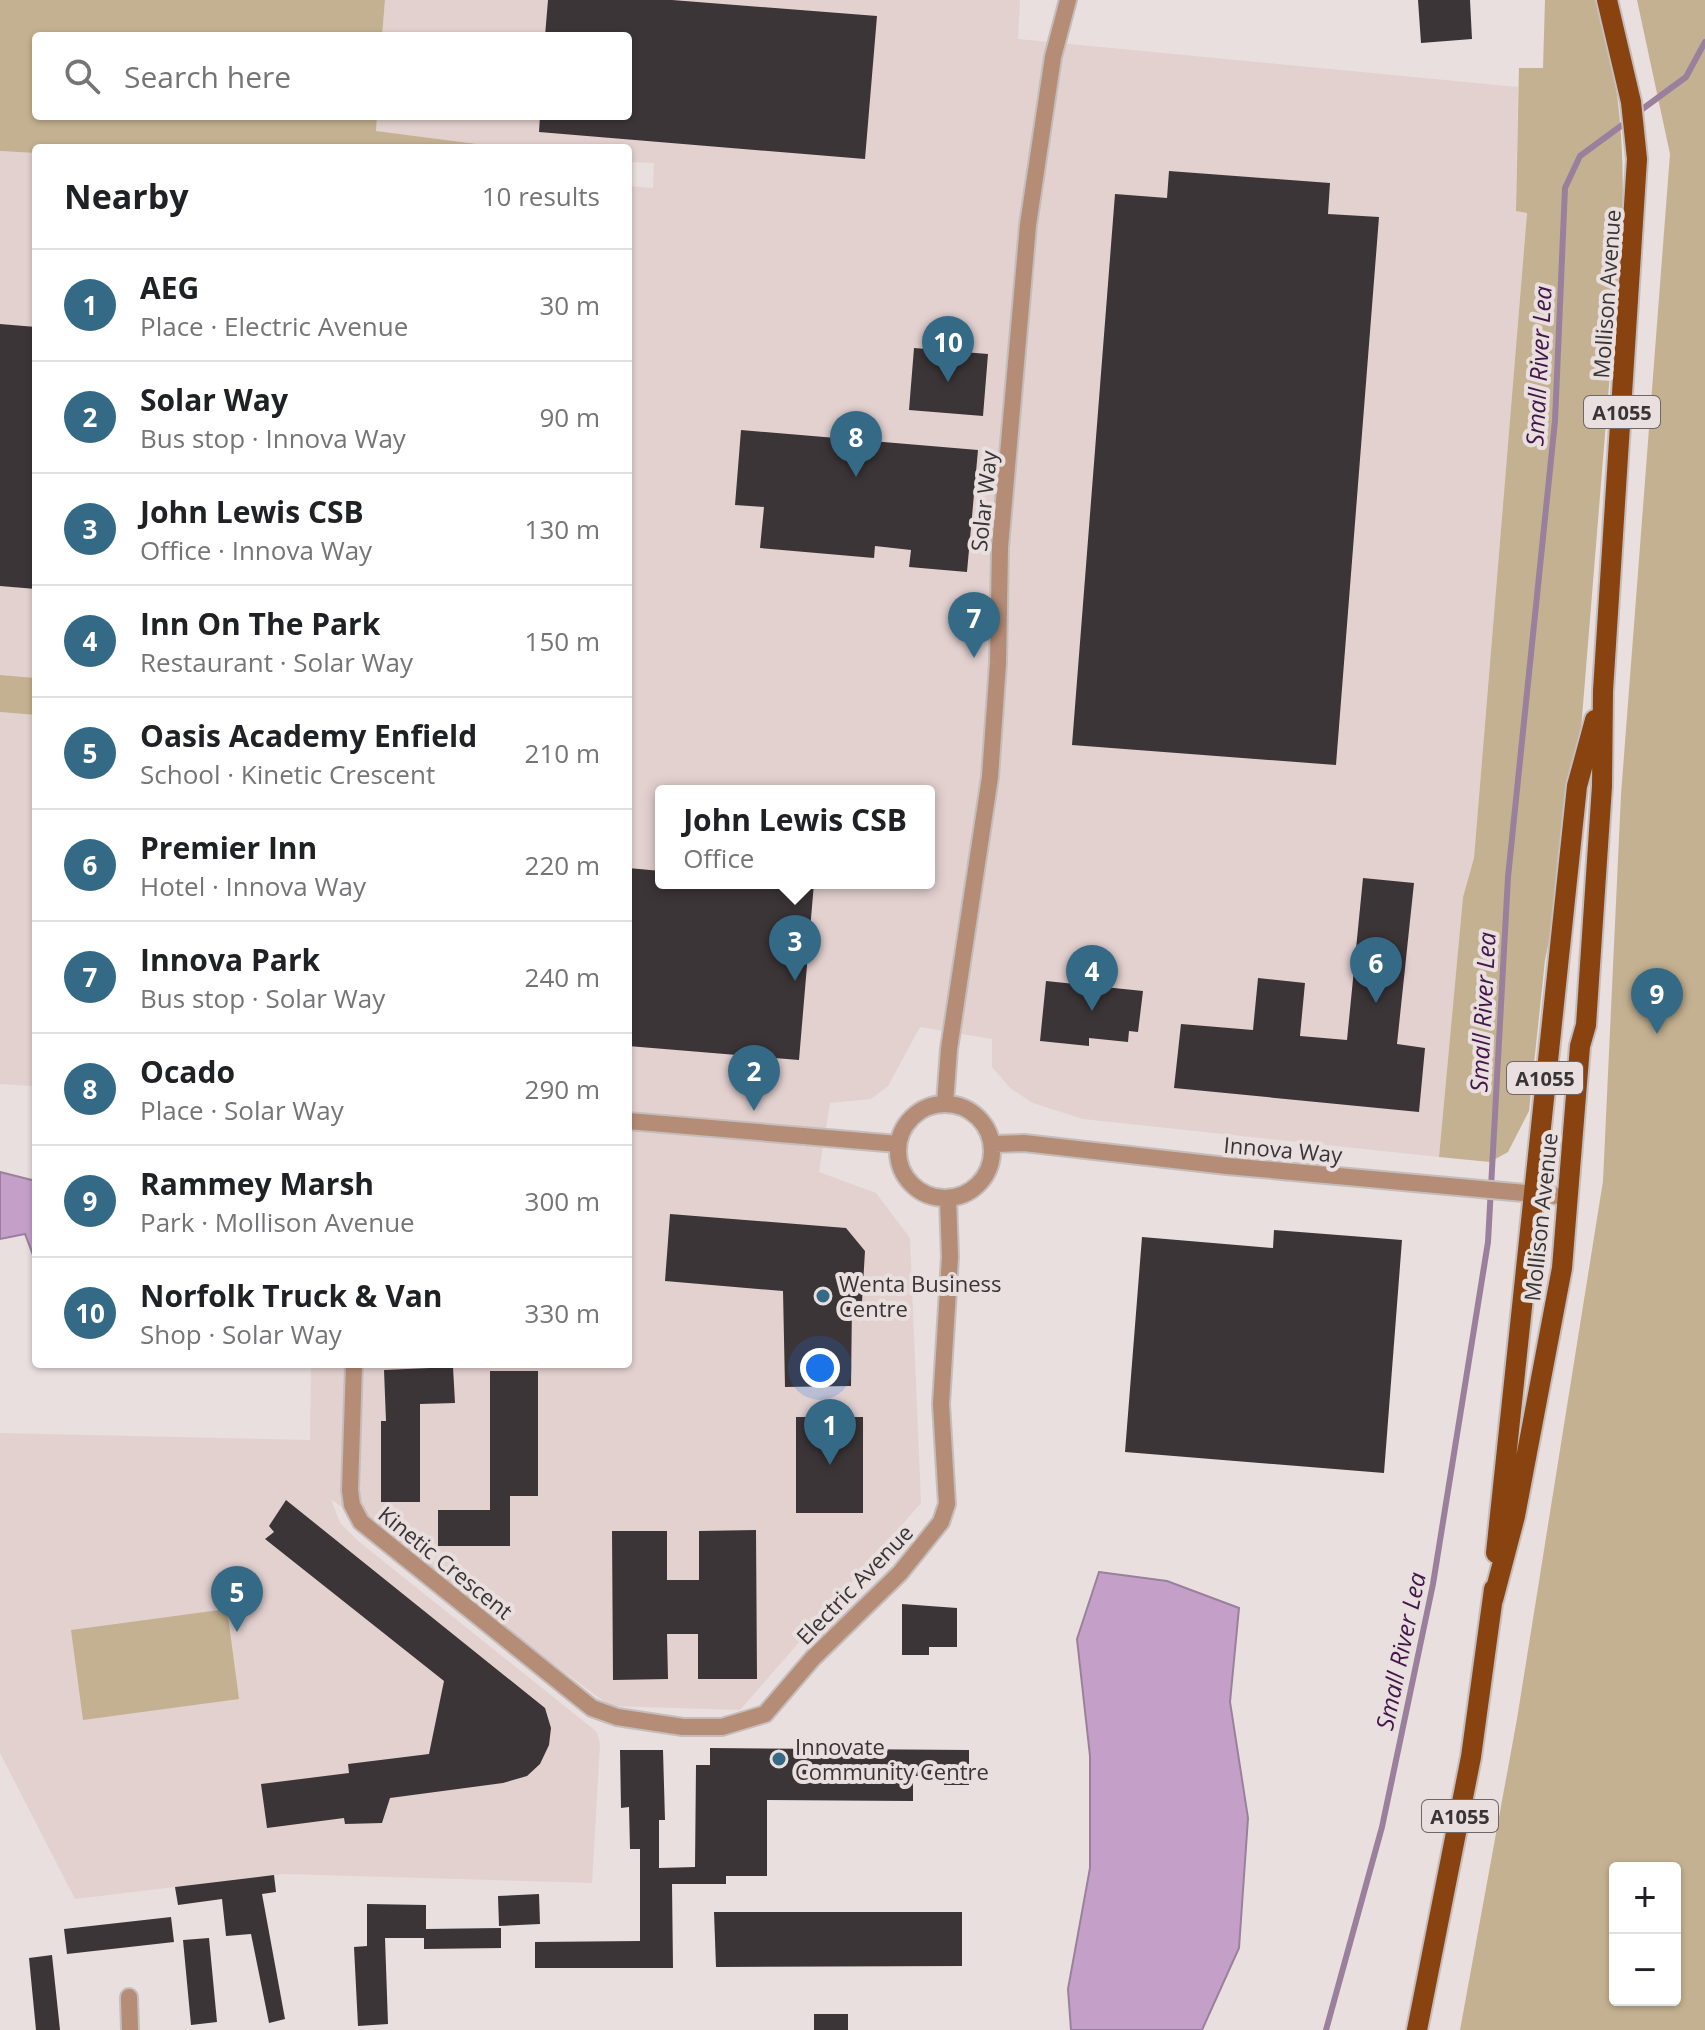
<!DOCTYPE html>
<meta charset="utf-8">
<style>
body{margin:0;font-family:"Open Sans",sans-serif;background:#f2f2f2;color:#202124}
.controls{position:absolute;right:24px;bottom:24px;display:grid;overflow:hidden;border-radius:8px;box-shadow:0 2px 6px #0004}
.controls button{width:72px;height:72px;display:grid;place-items:center;padding:0;border:0;border-bottom:2px solid #e0e0e0;background:#fff;color:#202124;font:40px sans-serif}
.you{position:absolute;left:820px;top:1368px;width:28px;height:28px;margin:-20px;border:6px solid #fff;border-radius:50%;background:#1a73e8;box-shadow:0 0 0 12px #1a73e833}
.badge{display:grid;place-items:center;width:52px;height:52px;border-radius:50%;background:#356a86;color:#fff;font-size:26px;font-weight:700}
.pin{position:absolute;translate:-50% -66px;filter:drop-shadow(0 2px 4px #0008)}
.pin::after{content:'';position:absolute;top:42px;width:28px;height:24px;background:inherit;clip-path:polygon(0 0,100% 0,50% 100%)}
.popup{position:absolute;left:655px;top:785px;width:280px;height:104px;box-sizing:border-box;display:grid;place-content:center;border-radius:8px;background:#fff;filter:drop-shadow(0 2px 6px #0005);font-size:26px;white-space:nowrap;color:#757577}
.popup b{font-size:30px;color:#202124}
.popup::after{content:'';position:absolute;left:50%;top:100%;margin-left:-16px;border:16px solid transparent;border-top-color:#fff}
.list{margin:0;padding:0;list-style:none}
h2{display:flex;justify-content:space-between;align-items:center;height:104px;margin:0;padding:0 32px;font-size:34px}
h2 small{font-size:26px;font-weight:400;color:#757577}
.list li{display:grid;grid-template-columns:52px 1fr auto;gap:24px;align-items:center;box-sizing:border-box;height:112px;padding:0 32px;border-top:2px solid #e0e0e0}
.list b{display:block;font-size:30px;white-space:nowrap}
.list p{margin:0;font-size:26px;white-space:nowrap;color:#757577}
.list em{font-size:26px;font-style:normal;color:#757577}
.icon{flex:none;width:44px;height:44px;fill:none;stroke:currentColor;stroke-width:2;stroke-linecap:round;stroke-linejoin:round}
.map{position:relative;flex:none;width:1705px;height:2030px;overflow:hidden}
.search{position:absolute;background:#fff;box-shadow:0 2px 6px #0004;left:32px;top:32px;width:600px;height:88px;display:flex;align-items:center;gap:20px;box-sizing:border-box;padding:0 28px;border-radius:8px;color:#757577;font-size:30px}
.panel{position:absolute;background:#fff;box-shadow:0 2px 6px #0004;left:32px;top:144px;width:600px;height:1224px;border-radius:8px}
.map>svg:first-child{display:block}
.built{fill:#e3d1d0;fill-rule:evenodd}
.green{fill:#c4b191;fill-rule:evenodd}
.water{fill:#c4a0c9;stroke:#9a809c;stroke-width:2}
.lines{fill:none;stroke-linecap:round;stroke-linejoin:round}
.stream{stroke:#9a809c;stroke-width:6}
.building{fill:#3c3538}
.minor-casing{stroke:#c5bdbc;stroke-width:20}
.primary-casing{stroke:#c5bdbc;stroke-width:24}
.minor{stroke:#b58c76;stroke-width:16}
.primary{stroke:#884311;stroke-width:20}
.poi-dot{fill:#356a86;stroke:#e8dfde;stroke-width:3}
.labels{text-anchor:middle;dominant-baseline:central;stroke-width:8;stroke-linejoin:round;paint-order:stroke}
.shield{fill:#e8dfde;stroke:#6d6867;stroke-width:2}
.shield-label{font-size:20px;font-weight:bold;fill:#383534}
.street-label{font-size:22px;fill:#383534;stroke:#e8dfde}
.poi-label{font-size:22px;fill:#383534;stroke:#e8dfde;text-anchor:start}
.water-label{font-size:24px;font-style:italic;fill:#43164a;stroke:#e8dfde}
</style>
<div class="map">
<svg width="1705" height="2030" viewBox="0 0 1705 2030">
<rect width="100%" height="100%" fill="#e8dfde"/>
<path class="built" d="M 385,0 L 1020,0 L 1018,39 L 1518,87 L 1516,210 L 1527,212 L 1474,858 L 1463,897 L 1439,1157 L 1083,1119 L 1033,1103 L 1010,1088 L 992,1067 L 992,1039 L 920,1027 L 888,1086 L 871,1099 L 830,1103 L 819,1172 L 876,1193 L 910,1238 L 921,1503 L 740,1710 L 610,1706 L 331,1499 L 340,1523 L 357,1540 L 597,1732 L 600,1744 L 592,1883 L 284,1874 L 75,1899 L 0,1753 L 0,1433 L 310,1440 L 311,1364 L 628,1364 L 628,186 L 653,188 L 654,163 L 628,162 L 628,148 L 508,148 L 376,131 L 377,116 L 628,116 L 628,36 L 382,36 ZM 661,791 L 929,791 L 929,883 L 661,883 Z
M 0,151 L 36,153 L 36,678 L 0,675 Z
M 0,712 L 36,715 L 33,1086 L 0,1084 Z"/>
<path class="green" d="M 0,0 L 385,0 L 382,36 L 36,36 L 36,116 L 377,116 L 376,131 L 508,148 L 36,148 L 36,153 L 0,151 Z
M 1545,0 L 1595,0 C 1620,73 1625,149 1622,225 L 1580,742 L 1564,867 L 1545,960 L 1529,1111 L 1508,1152 L 1490,1162 L 1439,1157 L 1463,897 L 1474,858 L 1527,213 L 1516,211 L 1519,68 L 1543,68 Z
M 1637,0 L 1705,0 L 1705,2030 L 1460,2030 L 1517,1719 L 1603,1181 L 1621,795 L 1670,154 ZM 1615,1868 L 1675,1868 L 1675,2000 L 1615,2000 Z
M 0,675 L 36,678 L 36,715 L 0,712 Z
M 227,1609 L 239,1699 L 83,1720 L 71,1630 Z"/>
<path class="water" d="M 0,1172 L 36,1181 L 36,1263 L 25,1234 L 0,1239 Z
M 1099,1572 L 1167,1581 L 1239,1608 L 1230,1702 L 1248,1818 L 1239,1948 L 1202,2030 L 1071,2030 L 1068,1989 L 1090,1868 L 1090,1756 L 1077,1639 Z"/>
<g class="lines">
<path class="stream" d="M 1637,113 L 1686,77 L 1705,42
M 1326,2030 L 1382,1827 L 1433,1584 L 1488,1242 L 1508,877 L 1555,421 L 1565,188 L 1580,156 L 1629,120"/>
</g>
<path class="building" d="M 548,0 L 672,0 L 877,16 L 865,159 L 539,132 L 540,116 L 628,116 L 628,36 L 545,36 Z
M 1418,0 L 1470,0 L 1472,39 L 1421,43 Z
M 1169,171 L 1330,183 L 1328,214 L 1379,217 L 1336,765 L 1072,745 L 1115,194 L 1167,198 Z
M 0,324 L 36,327 L 36,589 L 0,586 Z
M 914,348 L 988,354 L 983,416 L 909,410 Z
M 741,430 L 978,450 L 967,572 L 909,567 L 911,550 L 875,546 L 874,558 L 760,548 L 764,507 L 735,505 Z
M 628,868 L 661,871 L 661,883 L 814,883 L 799,1060 L 628,1046 Z
M 1363,878 L 1414,883 L 1397,1044 L 1425,1048 L 1419,1112 L 1174,1088 L 1181,1024 L 1253,1030 L 1258,978 L 1305,983 L 1300,1036 L 1347,1040 Z
M 1046,981 L 1143,991 L 1138,1032 L 1129,1031 L 1128,1042 L 1089,1038 L 1089,1046 L 1040,1041 Z
M 670,1214 L 846,1228 L 865,1251 L 862,1302 L 852,1303 L 851,1386 L 785,1387 L 783,1291 L 665,1281 Z
M 1274,1230 L 1402,1240 L 1384,1473 L 1125,1452 L 1142,1237 L 1273,1248 Z
M 453,1367 L 455,1403 L 420,1404 L 420,1502 L 381,1502 L 381,1421 L 386,1421 L 384,1370 Z
M 490,1371 L 538,1371 L 538,1496 L 510,1496 L 510,1546 L 438,1546 L 438,1510 L 490,1510 Z
M 796,1417 L 863,1417 L 863,1513 L 796,1513 Z
M 286,1500 L 545,1708 L 551,1728 L 549,1745 L 540,1764 L 527,1776 L 503,1783 L 390,1798 L 382,1823 L 345,1824 L 344,1818 L 267,1828 L 261,1784 L 349,1773 L 348,1764 L 429,1754 L 444,1681 L 265,1539 L 274,1532 L 269,1526 Z
M 756,1530 L 757,1679 L 698,1679 L 698,1634 L 667,1634 L 668,1679 L 613,1680 L 612,1531 L 667,1531 L 667,1580 L 699,1580 L 699,1531 Z
M 902,1604 L 957,1608 L 957,1647 L 929,1647 L 929,1655 L 902,1655 Z
M 710,1748 L 969,1750 L 969,1785 L 944,1785 L 944,1776 L 913,1776 L 913,1801 L 767,1800 L 767,1876 L 726,1876 L 726,1884 L 672,1884 L 673,1968 L 535,1968 L 535,1942 L 640,1941 L 640,1849 L 630,1849 L 629,1807 L 621,1808 L 620,1750 L 663,1750 L 665,1820 L 659,1820 L 659,1868 L 695,1867 L 696,1765 L 710,1765 Z
M 274,1875 L 276,1892 L 262,1894 L 285,2019 L 269,2023 L 251,1934 L 226,1936 L 222,1899 L 178,1905 L 175,1887 Z
M 539,1894 L 540,1924 L 499,1926 L 498,1896 Z
M 367,1904 L 426,1905 L 426,1929 L 501,1928 L 501,1948 L 424,1949 L 424,1938 L 385,1938 L 388,2024 L 358,2026 L 354,1947 L 367,1946 Z
M 714,1912 L 962,1912 L 962,1966 L 716,1967 Z
M 171,1917 L 174,1942 L 67,1954 L 64,1929 Z
M 209,1938 L 217,2022 L 191,2025 L 183,1940 Z
M 52,1955 L 60,2030 L 36,2030 L 29,1958 Z
M 814,2014 L 848,2014 L 848,2030 L 814,2030 Z"/>
<g class="lines">
<defs>
<path id="minor" d="M 945,1103 L 949,1049 L 990,777 L 998,663 L 1000,547 L 1028,225 L 1053,57 L 1068,0
M898 1151a47 47 0 1 1 94 0a47 47 0 1 1-94 0Z
M 628,1121 L 898,1144
M 993,1144 L 1024,1143 L 1227,1166 L 1569,1197
M 354,1364 L 350,1490 L 352,1505 L 361,1522 L 592,1708 L 617,1717 L 683,1727 L 722,1727 L 765,1714 L 813,1658 L 900,1573 L 941,1522 L 947,1504 L 941,1404 L 950,1257 L 948,1198
M 129,1997 L 130,2030"/>
<path id="primary" d="M 1496,1553 L 1577,786 L 1595,720
M 1493,1600 L 1515,1516 L 1562,1268 L 1580,1046 L 1586,1025 L 1602,786 L 1603,691 L 1637,159 L 1631,102 L 1607,0
M 1417,2030 L 1471,1757 L 1494,1589"/>
</defs>
<use href="#minor" class="minor-casing"/>
<use href="#primary" class="primary-casing"/>
<use href="#minor" class="minor"/>
<use href="#primary" class="primary"/>
</g>
<g class="poi-dot">
<circle cx="823" cy="1296" r="8"/>
<circle cx="779" cy="1759" r="8"/>
</g>
<g class="labels">
<g class="shield">
<rect x="1584" y="396" width="76" height="32" rx="6"/>
<rect x="1507" y="1062" width="76" height="32" rx="6"/>
<rect x="1422" y="1800" width="76" height="32" rx="6"/>
</g>
<g class="shield-label">
<text x="1622" y="412">A1055</text>
<text x="1545" y="1078">A1055</text>
<text x="1460" y="1816">A1055</text>
</g>
<g class="street-label">
<text transform="translate(1606 294) rotate(-86)">Mollison Avenue</text>
<text transform="translate(983 501) rotate(-84)">Solar Way</text>
<text transform="translate(1283 1149) rotate(5)">Innova Way</text>
<text transform="translate(1540 1217) rotate(-84)">Mollison Avenue</text>
<text transform="translate(446 1562) rotate(39)">Kinetic Crescent</text>
<text transform="translate(854 1584) rotate(-46)">Electric Avenue</text>
</g>
<g class="poi-label">
<text x="839" y="1283">Wenta Business<tspan x="839" dy="25">Centre</tspan></text>
<text x="795" y="1746">Innovate<tspan x="795" dy="25">Community Centre</tspan></text>
</g>
<g class="water-label">
<text transform="translate(1538 366) rotate(-87)">Small River Lea</text>
<text transform="translate(1482 1012) rotate(-87)">Small River Lea</text>
<text transform="translate(1400 1651) rotate(-78)">Small River Lea</text>
</g>
</g>
</svg>
<div class="controls">
<button>+</button>
<button>−</button>
</div>
<div class="you"></div>
<div class="pin badge" style="left:830px;top:1465px">1</div>
<div class="pin badge" style="left:754px;top:1111px">2</div>
<div class="pin badge" style="left:795px;top:981px">3</div>
<div class="popup"><b>John Lewis CSB</b>Office</div>
<div class="pin badge" style="left:1092px;top:1011px">4</div>
<div class="pin badge" style="left:237px;top:1632px">5</div>
<div class="pin badge" style="left:1376px;top:1003px">6</div>
<div class="pin badge" style="left:974px;top:658px">7</div>
<div class="pin badge" style="left:856px;top:477px">8</div>
<div class="pin badge" style="left:1657px;top:1034px">9</div>
<div class="pin badge" style="left:948px;top:382px">10</div>
<div class="search"><svg class="icon" aria-label="search" viewBox="0 0 24 24"><circle cx="10" cy="10" r="6"/><path d="M15 15l6 6"/></svg>Search here</div>
<section class="panel">
<h2>Nearby<small>10 results</small></h2>
<ul class="list">
<li><span class="badge">1</span><div><b>AEG</b><p>Place · Electric Avenue</p></div><em>30 m</em></li>
<li><span class="badge">2</span><div><b>Solar Way</b><p>Bus stop · Innova Way</p></div><em>90 m</em></li>
<li><span class="badge">3</span><div><b>John Lewis CSB</b><p>Office · Innova Way</p></div><em>130 m</em></li>
<li><span class="badge">4</span><div><b>Inn On The Park</b><p>Restaurant · Solar Way</p></div><em>150 m</em></li>
<li><span class="badge">5</span><div><b>Oasis Academy Enfield</b><p>School · Kinetic Crescent</p></div><em>210 m</em></li>
<li><span class="badge">6</span><div><b>Premier Inn</b><p>Hotel · Innova Way</p></div><em>220 m</em></li>
<li><span class="badge">7</span><div><b>Innova Park</b><p>Bus stop · Solar Way</p></div><em>240 m</em></li>
<li><span class="badge">8</span><div><b>Ocado</b><p>Place · Solar Way</p></div><em>290 m</em></li>
<li><span class="badge">9</span><div><b>Rammey Marsh</b><p>Park · Mollison Avenue</p></div><em>300 m</em></li>
<li><span class="badge">10</span><div><b>Norfolk Truck &amp; Van</b><p>Shop · Solar Way</p></div><em>330 m</em></li>
</ul>
</section>
</div>
